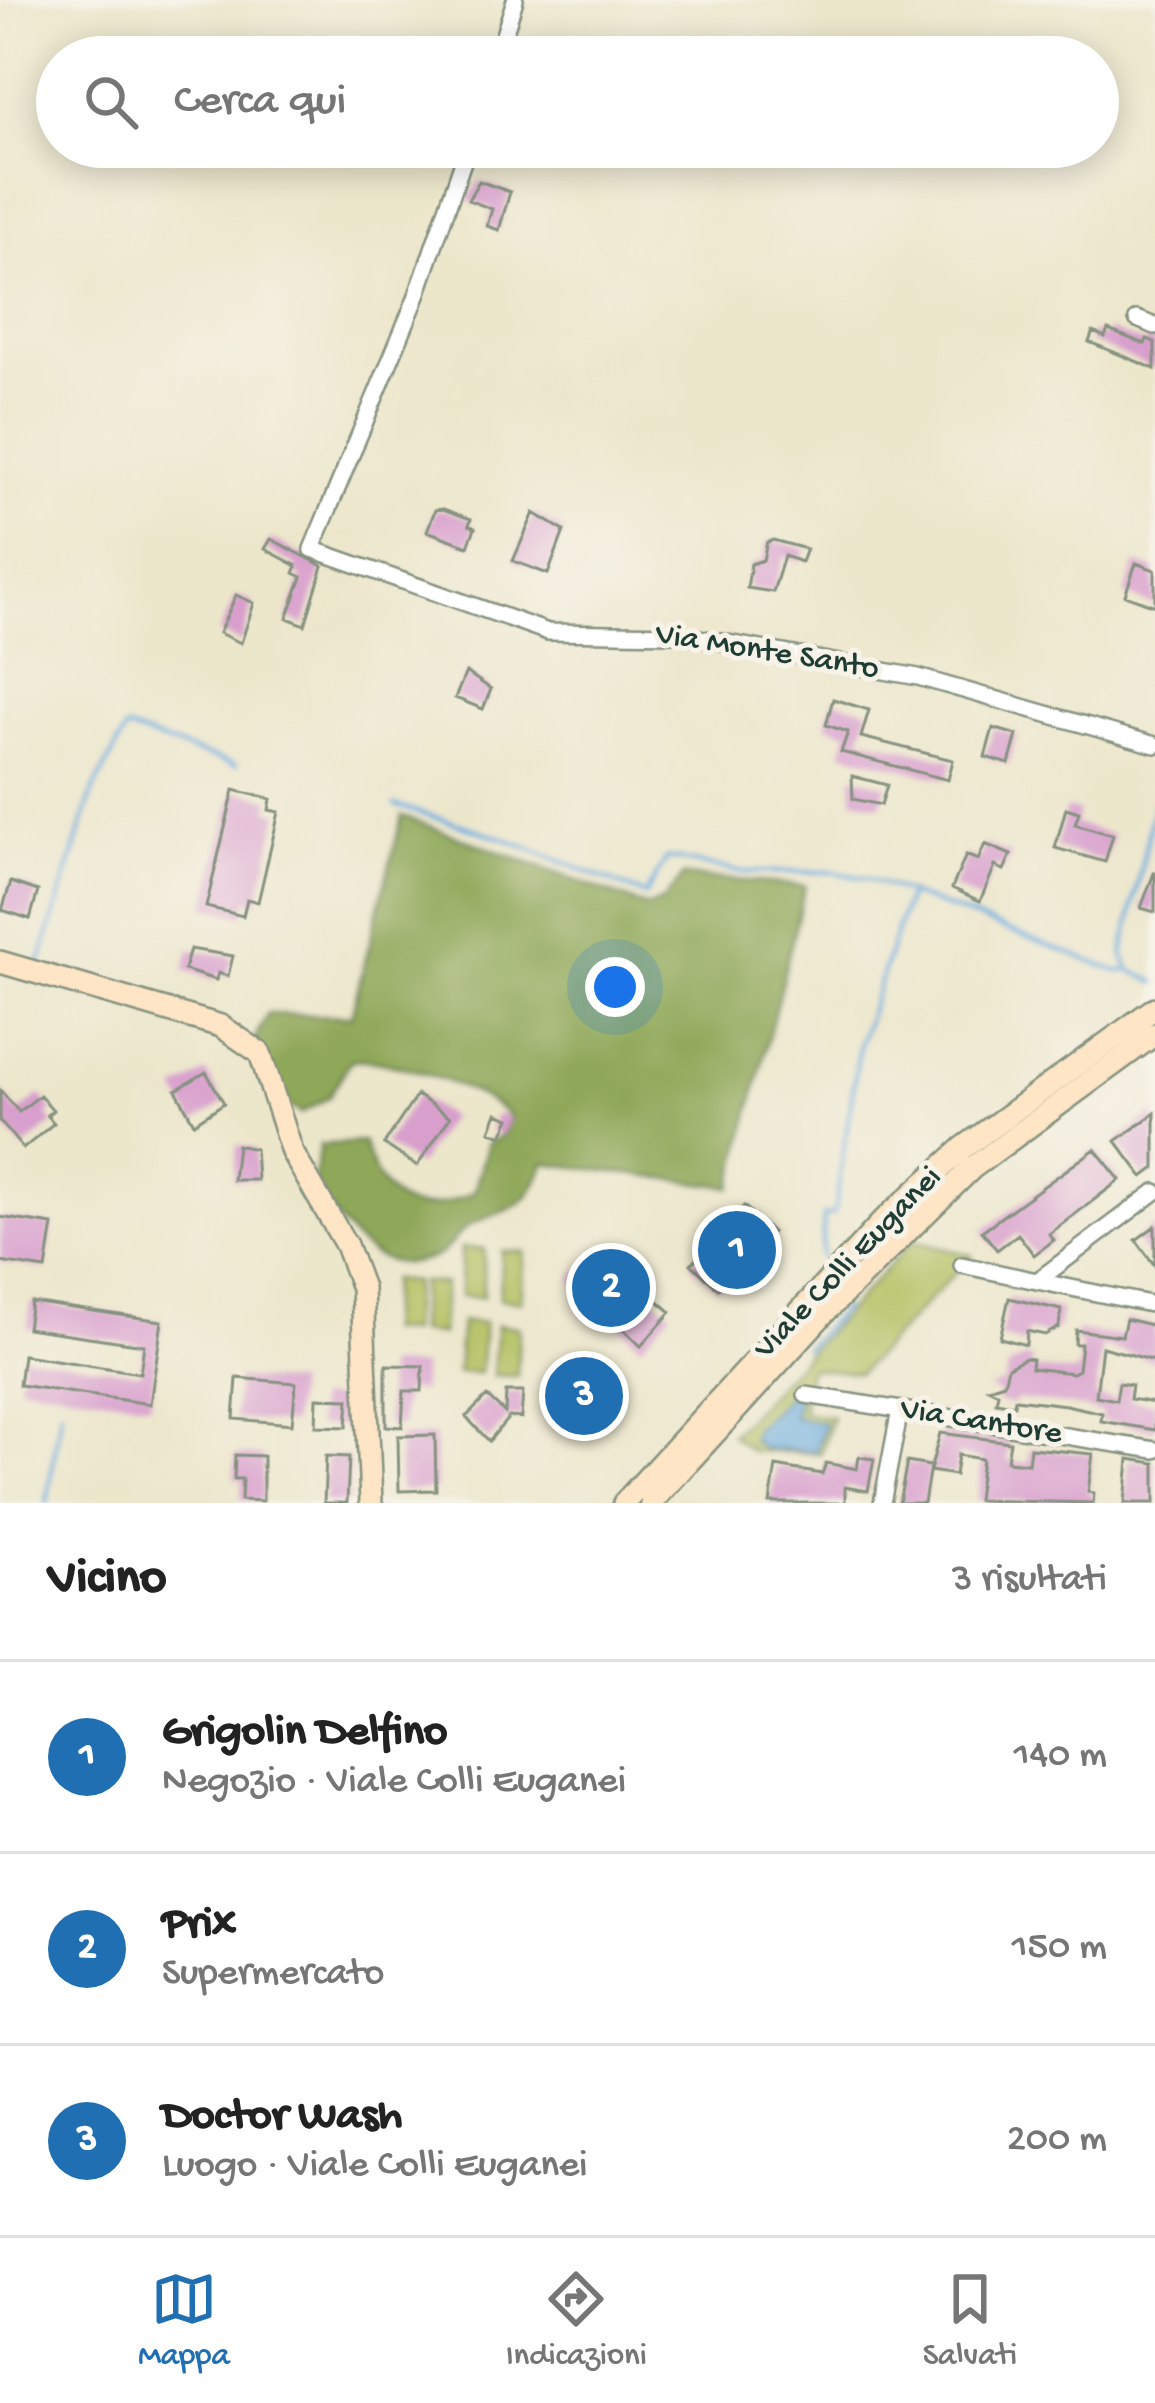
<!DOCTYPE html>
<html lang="it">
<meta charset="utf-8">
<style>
body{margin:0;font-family:"Gochi Hand",sans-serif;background:#f6f6f6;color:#222}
.you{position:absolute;left:615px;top:987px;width:42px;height:42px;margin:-30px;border:9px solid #fff;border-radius:50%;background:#1a73e8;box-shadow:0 0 0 18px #1a73e833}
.badge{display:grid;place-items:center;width:78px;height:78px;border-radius:50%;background:#1f6fb2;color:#fff;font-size:39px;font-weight:700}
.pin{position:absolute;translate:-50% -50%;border:6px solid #fff;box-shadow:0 3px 12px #0006}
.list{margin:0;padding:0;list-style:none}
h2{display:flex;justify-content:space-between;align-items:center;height:156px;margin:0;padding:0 48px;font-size:51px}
h2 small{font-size:39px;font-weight:400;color:#767676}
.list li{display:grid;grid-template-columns:78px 1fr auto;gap:36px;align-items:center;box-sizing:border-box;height:192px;padding:0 48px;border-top:3px solid #e0e0e0}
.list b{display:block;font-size:45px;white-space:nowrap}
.list p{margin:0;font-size:39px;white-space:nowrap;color:#767676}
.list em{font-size:39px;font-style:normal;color:#767676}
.icon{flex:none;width:66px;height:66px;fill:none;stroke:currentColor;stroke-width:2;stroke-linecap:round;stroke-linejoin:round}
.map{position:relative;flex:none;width:1155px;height:1503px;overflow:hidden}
.search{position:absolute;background:#fff;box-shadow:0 6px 30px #0003;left:36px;right:36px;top:36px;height:132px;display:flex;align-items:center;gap:30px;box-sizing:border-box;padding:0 42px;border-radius:66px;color:#767676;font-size:45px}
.sheet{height:732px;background:#fff}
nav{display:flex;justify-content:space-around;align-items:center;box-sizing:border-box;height:168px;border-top:3px solid #e0e0e0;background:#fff;font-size:33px;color:#767676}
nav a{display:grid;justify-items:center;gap:6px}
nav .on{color:#1f6fb2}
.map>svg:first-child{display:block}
.green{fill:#b4c163;stroke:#6a7f4c;stroke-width:3}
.forest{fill:#8fa759;stroke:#577246;stroke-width:3}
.water{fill:#69acde;stroke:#447489;stroke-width:3}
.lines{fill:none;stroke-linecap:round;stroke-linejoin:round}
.stream{stroke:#69acde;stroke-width:4.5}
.building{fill:#d89fcd}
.street-casing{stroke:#869280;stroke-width:20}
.secondary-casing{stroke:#869280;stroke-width:26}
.street{stroke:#fff;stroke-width:15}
.secondary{stroke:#fde5c5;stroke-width:21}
.labels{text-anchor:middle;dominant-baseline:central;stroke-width:10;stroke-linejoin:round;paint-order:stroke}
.street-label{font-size:33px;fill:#1f3d34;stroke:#f7f3e8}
</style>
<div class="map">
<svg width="1155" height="1503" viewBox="0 0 1155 1503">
<rect width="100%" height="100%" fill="#f7f3e8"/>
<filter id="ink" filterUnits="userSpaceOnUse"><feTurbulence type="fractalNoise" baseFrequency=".00833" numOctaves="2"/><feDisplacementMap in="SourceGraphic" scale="24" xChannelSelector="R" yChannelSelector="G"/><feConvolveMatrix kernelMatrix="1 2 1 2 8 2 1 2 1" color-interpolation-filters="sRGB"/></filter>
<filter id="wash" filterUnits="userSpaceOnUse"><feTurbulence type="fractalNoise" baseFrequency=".004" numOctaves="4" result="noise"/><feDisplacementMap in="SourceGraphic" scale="48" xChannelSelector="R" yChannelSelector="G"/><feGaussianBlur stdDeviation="2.7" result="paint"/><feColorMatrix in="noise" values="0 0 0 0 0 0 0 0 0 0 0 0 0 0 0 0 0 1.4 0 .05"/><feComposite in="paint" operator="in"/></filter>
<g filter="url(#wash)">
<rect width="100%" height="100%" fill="#ece6cb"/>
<path class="green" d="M 912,1241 L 972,1255 L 859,1373 L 809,1368 L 802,1412 L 832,1417 L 821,1453 L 751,1451 L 731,1435 Z
M 461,1248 L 484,1249 L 483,1297 L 460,1296 Z
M 502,1251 L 525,1252 L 521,1301 L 499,1299 Z
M 391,1280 L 414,1282 L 410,1332 L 387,1331 Z
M 421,1282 L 444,1284 L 441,1334 L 418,1332 Z
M 461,1322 L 484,1323 L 480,1373 L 457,1372 Z
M 497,1325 L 519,1327 L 517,1376 L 493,1375 Z"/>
<path class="forest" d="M 402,816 L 647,907 L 663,901 L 683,876 L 805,886 L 732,1187 L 544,1163 C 528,1214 508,1206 470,1225 C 456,1232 450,1250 436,1256 C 375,1283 341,1227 313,1184 L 320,1145 L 363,1142 C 385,1209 411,1221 474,1192 L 488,1143 L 502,1136 L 510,1118 C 493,1092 383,1055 351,1060 L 328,1098 L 301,1113 L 281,1101 L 254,1040 L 268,1014 L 351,1016 Z"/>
<path class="water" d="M 794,1390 L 800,1392 L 793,1417 L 825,1423 L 816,1451 L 765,1449 L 752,1441 L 753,1430 Z"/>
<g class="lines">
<path class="stream" d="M 1155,802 L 1123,954 L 1130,970 L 1155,982
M 395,805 L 500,837 L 645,895 L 667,858 L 743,872 L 833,872 L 869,879 L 1117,971 L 1130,970
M 40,963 L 92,793 L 126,729 L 236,765
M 821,1256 L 824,1215 L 834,1214 L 860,1042 L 909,893
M 806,1348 L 843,1308
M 47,1503 L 61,1410"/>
</g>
<g id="blocks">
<path class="building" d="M 479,181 L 510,192 L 499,230 L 487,226 L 492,209 L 468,200 Z
M 1108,330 L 1145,344 L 1147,339 L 1155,342 L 1155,369 L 1089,342 L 1093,332 L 1105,337 Z
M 443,509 L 471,519 L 469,525 L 475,528 L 468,546 L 427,531 L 435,510 Z
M 534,513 L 564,531 L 548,574 L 513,561 Z
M 271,539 L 323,566 L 305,625 L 287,618 L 302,577 L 294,573 L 297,566 L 265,549 Z
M 773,540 L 806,549 L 801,562 L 784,556 L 773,592 L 747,588 L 751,564 L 763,560 L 767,542 Z
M 1136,563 L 1155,570 L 1155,606 L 1125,595 Z
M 236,595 L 254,603 L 241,643 L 219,633 Z
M 466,672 L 491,689 L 483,709 L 455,698 Z
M 833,699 L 869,710 L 861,737 L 953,760 L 948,780 L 841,752 L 848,732 L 826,725 Z
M 993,728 L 1017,735 L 1009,764 L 985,757 Z
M 852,776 L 887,785 L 881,805 L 853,799 Z
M 234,790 L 271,799 L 269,810 L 279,812 L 258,902 L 247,899 L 243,916 L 206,907 Z
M 1066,808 L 1079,812 L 1075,824 L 1113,835 L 1105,862 L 1055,848 Z
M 985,844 L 1011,855 L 1004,870 L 995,866 L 980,901 L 952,888 L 966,855 L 978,860 Z
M 1154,873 L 1155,873 L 1155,912 L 1141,908 Z
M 11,882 L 38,891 L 30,919 L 2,910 Z
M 190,949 L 233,956 L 228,976 L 218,973 L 216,980 L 184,970 Z
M 206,1072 L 224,1103 L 194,1123 L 176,1090 Z
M 0,1090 L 19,1112 L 40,1095 L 53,1110 L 47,1115 L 54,1123 L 23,1149 L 0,1121 Z
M 417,1095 L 450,1117 L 417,1166 L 384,1144 Z
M 497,1113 L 510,1118 L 502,1136 L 490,1131 Z
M 1155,1113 L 1155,1168 L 1143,1177 L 1116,1141 Z
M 237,1145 L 255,1149 L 257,1180 L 233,1180 Z
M 1095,1149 L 1120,1180 L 1049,1234 L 1054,1240 L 1034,1255 L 1018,1234 L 997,1250 L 982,1231 Z
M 744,1206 L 772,1232 L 718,1289 L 691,1264 Z
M 0,1217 L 53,1225 L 46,1269 L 0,1262 Z
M 1155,1226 L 1155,1266 L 1136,1240 Z
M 598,1250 L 671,1312 L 641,1346 L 571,1279 Z
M 1009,1298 L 1061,1310 L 1059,1327 L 1045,1335 L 1027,1331 L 1026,1345 L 1000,1338 Z
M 31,1302 L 162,1321 L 150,1404 L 19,1385 L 23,1355 L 140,1373 L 144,1345 L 27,1328 Z
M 1126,1319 L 1155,1326 L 1155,1361 L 1102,1347 L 1096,1396 L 1116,1400 L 1119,1383 L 1132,1385 L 1130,1399 L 1155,1403 L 1155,1430 L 1101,1421 L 1102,1413 L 1066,1405 L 1015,1399 L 1014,1405 L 996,1402 L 998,1393 L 988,1388 L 1004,1383 L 1008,1367 L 1025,1358 L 1032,1359 L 1031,1368 L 1072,1373 L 1078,1370 L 1081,1344 L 1075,1344 L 1076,1330 L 1122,1336 Z
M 386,1365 L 423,1366 L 422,1391 L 404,1391 L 402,1427 L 386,1426 Z
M 237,1378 L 296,1383 L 292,1424 L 234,1419 Z
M 560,1385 L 609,1392 L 608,1408 L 558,1399 Z
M 506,1392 L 523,1392 L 521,1418 L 509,1417 L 489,1441 L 466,1417 L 487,1396 L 505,1413 Z
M 317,1398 L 349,1399 L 347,1427 L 316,1426 Z
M 940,1433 L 1010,1442 L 1007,1461 L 1028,1463 L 1030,1448 L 1093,1454 L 1088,1492 L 1094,1493 L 1093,1503 L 977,1500 L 982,1459 L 958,1455 L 955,1475 L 930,1471 Z
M 435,1435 L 436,1490 L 399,1491 L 398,1436 Z
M 235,1455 L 263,1456 L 263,1501 L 241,1500 L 242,1479 L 234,1479 Z
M 326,1456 L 349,1457 L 347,1503 L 324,1503 Z
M 859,1457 L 874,1459 L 868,1491 L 845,1487 L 845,1503 L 770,1503 L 776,1466 L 822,1474 L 826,1463 L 857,1469 Z
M 1129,1459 L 1155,1463 L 1155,1503 L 1125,1503 Z
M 907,1462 L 930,1466 L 924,1503 L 899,1503 Z"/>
</g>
</g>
<g filter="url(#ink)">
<use href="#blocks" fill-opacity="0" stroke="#869280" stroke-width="3"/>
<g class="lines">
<defs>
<path id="street" d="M 497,57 L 515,0
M 468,147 L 415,301 L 312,549 L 548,632 L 677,634 L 918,677 L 1155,745
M 1137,319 L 1155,326
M 1155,1192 L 1037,1281 L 1155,1305
M 962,1265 L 1037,1281
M 806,1395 L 1155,1450
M 882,1503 L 900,1410"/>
<path id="secondary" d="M 0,962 L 221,1026 L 260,1053 L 292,1152 L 346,1245 L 362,1288 L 371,1503
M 624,1503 L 883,1221 L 963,1148 L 1155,1008
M 651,1503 L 824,1313 L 972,1168 L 1155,1034"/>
</defs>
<use href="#street" class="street-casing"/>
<use href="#secondary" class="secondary-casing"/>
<use href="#street" class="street"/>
<use href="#secondary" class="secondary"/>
</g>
</g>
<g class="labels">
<g class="street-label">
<text transform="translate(767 653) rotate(9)">Via Monte Santo</text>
<text transform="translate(849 1264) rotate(-46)">Viale Colli Euganei</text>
<text transform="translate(981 1423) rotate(9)">Via Cantore</text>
</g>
</g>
</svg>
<div class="you"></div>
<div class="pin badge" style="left:737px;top:1250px">1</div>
<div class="pin badge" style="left:611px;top:1288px">2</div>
<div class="pin badge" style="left:584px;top:1396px">3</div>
<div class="search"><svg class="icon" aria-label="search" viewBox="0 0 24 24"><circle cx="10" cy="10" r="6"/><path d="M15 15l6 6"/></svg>Cerca qui</div>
</div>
<section class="sheet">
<h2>Vicino<small>3 risultati</small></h2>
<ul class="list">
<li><span class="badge">1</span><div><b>Grigolin Delfino</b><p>Negozio · Viale Colli Euganei</p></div><em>140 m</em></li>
<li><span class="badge">2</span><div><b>Prix</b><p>Supermercato</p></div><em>150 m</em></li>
<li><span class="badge">3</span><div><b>Doctor Wash</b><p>Luogo · Viale Colli Euganei</p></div><em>200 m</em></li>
</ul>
</section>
<nav>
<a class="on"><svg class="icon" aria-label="map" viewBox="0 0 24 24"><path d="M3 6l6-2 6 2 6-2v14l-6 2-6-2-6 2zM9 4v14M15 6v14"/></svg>Mappa</a>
<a><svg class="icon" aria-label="directions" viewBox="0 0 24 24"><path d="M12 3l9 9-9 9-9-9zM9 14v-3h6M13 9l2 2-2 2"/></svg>Indicazioni</a>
<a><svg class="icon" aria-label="saved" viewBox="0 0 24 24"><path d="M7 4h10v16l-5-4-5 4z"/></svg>Salvati</a>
</nav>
